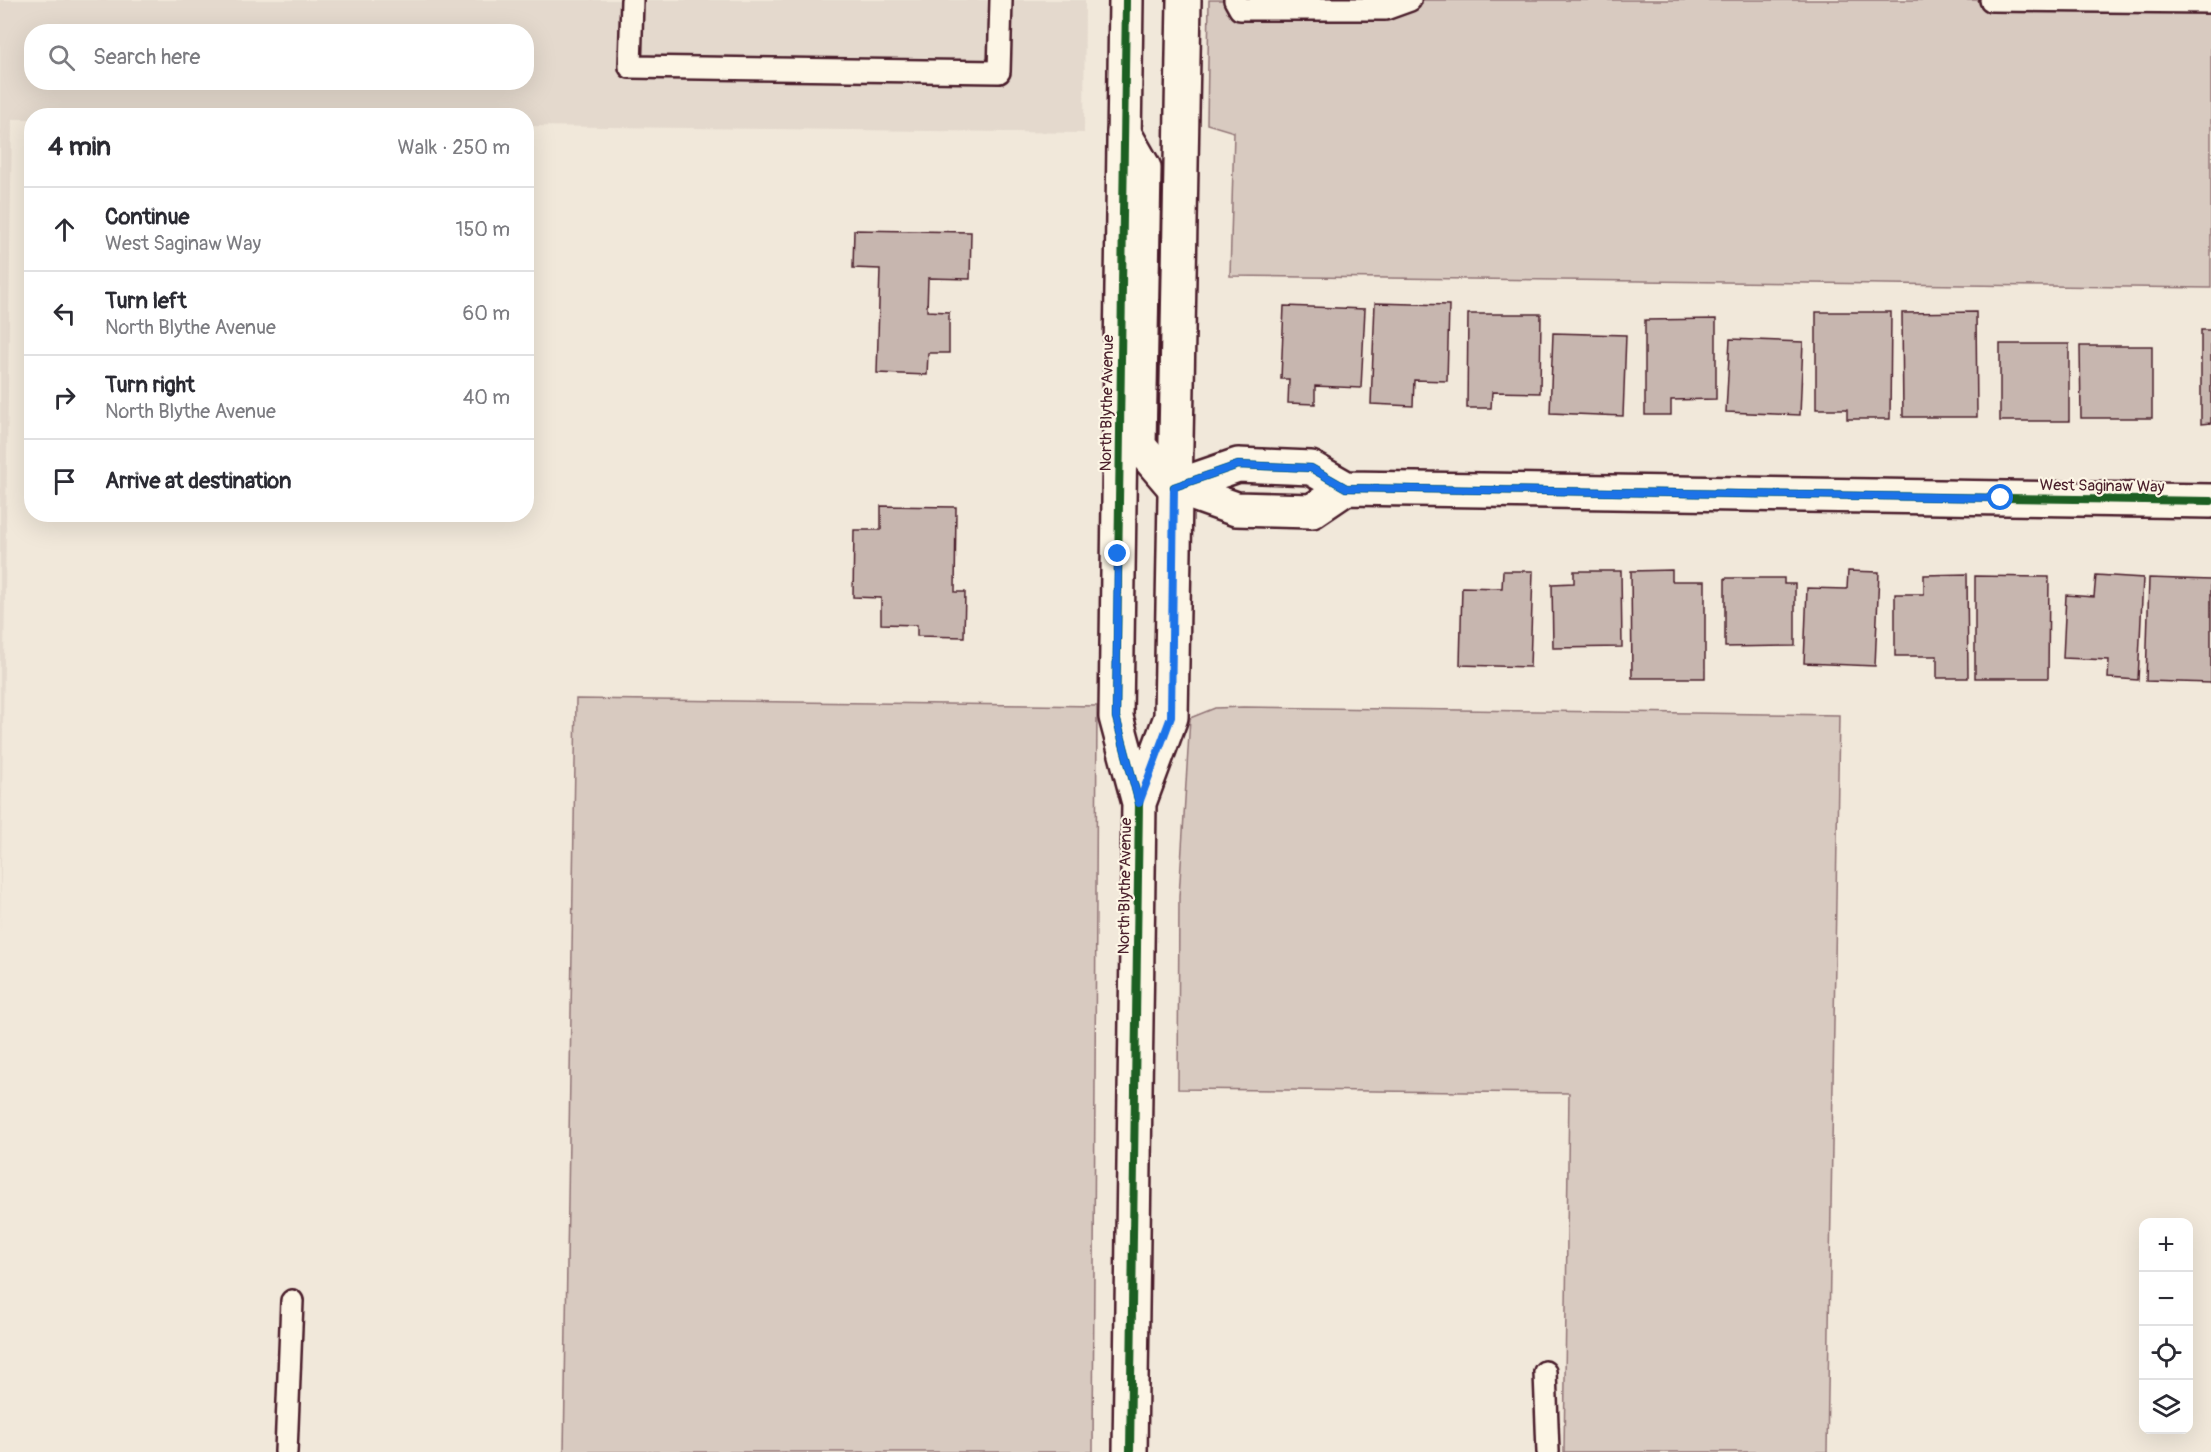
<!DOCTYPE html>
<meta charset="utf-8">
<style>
body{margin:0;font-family:Pangolin,sans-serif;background:#f2f2f3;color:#2b2b33}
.controls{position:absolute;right:18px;bottom:18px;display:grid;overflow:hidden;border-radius:12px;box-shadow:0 6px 24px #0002}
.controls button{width:54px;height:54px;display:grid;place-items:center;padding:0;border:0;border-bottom:2px solid #e1e1e2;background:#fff;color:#2b2b33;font:30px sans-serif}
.stop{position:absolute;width:18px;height:18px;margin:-14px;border:4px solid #1a73e8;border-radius:50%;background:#fff}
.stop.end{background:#1a73e8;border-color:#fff;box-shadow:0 2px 6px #0008}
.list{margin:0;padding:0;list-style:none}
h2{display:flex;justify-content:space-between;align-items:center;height:78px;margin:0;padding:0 24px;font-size:26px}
h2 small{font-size:20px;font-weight:400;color:#7c7c81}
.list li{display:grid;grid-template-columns:39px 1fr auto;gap:18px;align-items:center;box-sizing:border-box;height:84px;padding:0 24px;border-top:2px solid #e1e1e2}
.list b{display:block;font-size:22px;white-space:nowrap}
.list p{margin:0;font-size:20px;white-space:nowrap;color:#7c7c81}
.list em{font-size:20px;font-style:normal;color:#7c7c81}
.icon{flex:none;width:33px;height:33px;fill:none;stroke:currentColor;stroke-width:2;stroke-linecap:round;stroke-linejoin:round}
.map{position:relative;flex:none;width:2211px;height:1452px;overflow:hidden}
.search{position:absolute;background:#fff;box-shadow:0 6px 24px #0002;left:24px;top:24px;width:510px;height:66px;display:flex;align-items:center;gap:15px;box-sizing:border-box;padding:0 21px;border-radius:24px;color:#7c7c81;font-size:22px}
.panel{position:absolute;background:#fff;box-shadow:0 6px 24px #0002;left:24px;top:108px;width:510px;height:414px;border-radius:24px}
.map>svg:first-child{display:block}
.built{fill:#e4d9cd;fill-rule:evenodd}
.green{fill:#d8cac0;stroke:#917476;stroke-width:1.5}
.building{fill:#c7b6af;stroke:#4a1f2b;stroke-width:1.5}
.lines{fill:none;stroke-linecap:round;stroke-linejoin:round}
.lane-casing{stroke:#4a1f2b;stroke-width:26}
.street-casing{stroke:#4a1f2b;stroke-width:38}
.secondary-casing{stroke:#4a1f2b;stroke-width:38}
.lane{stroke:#fcf5e5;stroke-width:21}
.street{stroke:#fcf5e5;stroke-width:33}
.secondary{stroke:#fcf5e5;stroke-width:33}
.cycleway-casing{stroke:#fcf5e5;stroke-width:11}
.cycleway{stroke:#1b5e20;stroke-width:8}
.route{stroke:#1a73e8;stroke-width:8}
.labels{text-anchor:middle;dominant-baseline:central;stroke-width:4.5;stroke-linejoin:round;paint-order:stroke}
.street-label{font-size:16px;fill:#4a1f2b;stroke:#fcf5e5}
</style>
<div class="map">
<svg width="2211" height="1452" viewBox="0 0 2211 1452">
<rect width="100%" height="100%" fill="#f1e8da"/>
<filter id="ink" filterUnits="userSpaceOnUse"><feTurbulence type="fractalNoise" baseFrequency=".0167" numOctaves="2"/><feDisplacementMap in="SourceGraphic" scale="12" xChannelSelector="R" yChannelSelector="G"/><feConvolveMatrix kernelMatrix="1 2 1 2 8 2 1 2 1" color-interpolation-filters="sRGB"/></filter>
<g filter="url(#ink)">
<path class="built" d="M 0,0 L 1085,0 L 1084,133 L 527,126 L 526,116 L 32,116 L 31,119 L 12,119 L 0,933 ZM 32,32 L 526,32 L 526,82 L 32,82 Z"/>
<path class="green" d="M 1209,0 L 2211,0 L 2211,288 L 1230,276 L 1234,132 L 1207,124 Z
M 576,699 L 1097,706 L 1093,1452 L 564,1452 Z
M 1243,707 L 1839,715 L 1827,1452 L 1564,1452 L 1569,1093 L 1178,1089 L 1179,897 L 1190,718 L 1215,708 Z"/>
<path class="building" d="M 854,230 L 971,232 L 970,279 L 928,278 L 927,311 L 949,312 L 949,353 L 928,353 L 927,375 L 877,373 L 880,269 L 853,268 Z
M 1375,303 L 1449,305 L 1447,381 L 1414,380 L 1413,406 L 1371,404 Z
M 1284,306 L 1365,309 L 1361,388 L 1315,386 L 1315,404 L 1288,403 L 1289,379 L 1281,379 Z
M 1816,312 L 1891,312 L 1890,419 L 1847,419 L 1847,409 L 1816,409 Z
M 1976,312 L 1977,417 L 1903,417 L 1902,313 Z
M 1468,314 L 1541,314 L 1540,393 L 1492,392 L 1491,408 L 1467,408 Z
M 1716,319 L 1716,399 L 1671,400 L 1671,415 L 1645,415 L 1645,320 Z
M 2201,330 L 2211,330 L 2211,423 L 2201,424 Z
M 1553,333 L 1626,335 L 1623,416 L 1550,413 Z
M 1730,339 L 1803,342 L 1800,415 L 1726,412 Z
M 2000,344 L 2069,344 L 2069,421 L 2000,421 Z
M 2080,346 L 2152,346 L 2152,418 L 2081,418 Z
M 881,506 L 956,507 L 955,592 L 965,592 L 964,637 L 917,636 L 917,625 L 881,624 L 881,598 L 853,597 L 854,530 L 881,530 Z
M 1672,570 L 1672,581 L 1705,581 L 1705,678 L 1632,678 L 1631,571 Z
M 1503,571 L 1533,571 L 1530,667 L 1460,665 L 1462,587 L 1502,588 Z
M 1574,571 L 1621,571 L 1622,647 L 1553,648 L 1552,584 L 1574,583 Z
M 1848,571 L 1879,572 L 1875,666 L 1804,663 L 1807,588 L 1847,589 Z
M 1967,574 L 1968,678 L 1937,678 L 1937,656 L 1895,656 L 1895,594 L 1924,594 L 1924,575 Z
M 2096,575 L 2143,578 L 2138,680 L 2108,678 L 2109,660 L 2063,658 L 2066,595 L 2094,597 Z
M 1975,576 L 2049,577 L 2048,678 L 1975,678 Z
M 1725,578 L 1784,578 L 1784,584 L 1795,584 L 1795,646 L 1725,647 Z
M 2149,578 L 2211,580 L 2211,683 L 2146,681 Z"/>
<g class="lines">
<defs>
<path id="lane" d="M 632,0 L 630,67 L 999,72 L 1001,0
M 1235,0 L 1240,9 L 1385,9 L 1410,0
M 1991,0 L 2211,2
M 1545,1372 L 1548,1452
M 286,1452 L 292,1301"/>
<path id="street" d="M 1124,133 L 1144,168 L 1139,446 L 1174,487 L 1236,509 L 1312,511 L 1346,488
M 1174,487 L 1238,465 L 1311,468 L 1346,488 L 2211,501"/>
<path id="secondary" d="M 1126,0 L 1116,717 L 1139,803 L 1130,1452
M 1139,803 L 1171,717 L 1184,0"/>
</defs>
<use href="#lane" class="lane-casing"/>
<use href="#street" class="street-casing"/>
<use href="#secondary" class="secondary-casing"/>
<use href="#lane" class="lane"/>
<use href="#street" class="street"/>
<use href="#secondary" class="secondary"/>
<defs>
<path id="cycleway" d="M 1126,0 L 1116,717 L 1139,803 L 1130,1452
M 1174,487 L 1238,465 L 1311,468 L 1346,488 L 2211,501"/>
</defs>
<use href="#cycleway" class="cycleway-casing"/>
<use href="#cycleway" class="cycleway"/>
</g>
</g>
<g class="lines" filter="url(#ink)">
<path class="route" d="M 1118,554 L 1116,717 L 1139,803 L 1171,717 L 1174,487 L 1238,465 L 1311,468 L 1346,488 L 2001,498"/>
</g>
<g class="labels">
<g class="street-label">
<text transform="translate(1107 403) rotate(-89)">North Blythe Avenue</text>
<text transform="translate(2102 486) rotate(1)">West Saginaw Way</text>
<text transform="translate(1125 886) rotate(-89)">North Blythe Avenue</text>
</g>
</g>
</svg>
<div class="controls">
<button>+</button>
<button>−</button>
<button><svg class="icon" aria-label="locate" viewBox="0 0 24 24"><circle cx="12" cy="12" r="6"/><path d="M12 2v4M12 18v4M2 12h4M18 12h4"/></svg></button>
<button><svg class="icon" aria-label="layers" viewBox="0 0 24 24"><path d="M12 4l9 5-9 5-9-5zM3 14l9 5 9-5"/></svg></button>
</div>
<div class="stop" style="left:2001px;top:498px"></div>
<div class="stop end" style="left:1118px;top:554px"></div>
<div class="search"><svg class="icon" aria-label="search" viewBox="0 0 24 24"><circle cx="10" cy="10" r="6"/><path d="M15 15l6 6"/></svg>Search here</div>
<section class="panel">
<h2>4 min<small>Walk · 250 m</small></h2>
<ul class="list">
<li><svg class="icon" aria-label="ahead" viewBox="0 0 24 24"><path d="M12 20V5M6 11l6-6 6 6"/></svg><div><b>Continue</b><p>West Saginaw Way</p></div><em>150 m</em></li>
<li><svg class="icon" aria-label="left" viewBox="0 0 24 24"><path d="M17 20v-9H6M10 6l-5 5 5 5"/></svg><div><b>Turn left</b><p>North Blythe Avenue</p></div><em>60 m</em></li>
<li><svg class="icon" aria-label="right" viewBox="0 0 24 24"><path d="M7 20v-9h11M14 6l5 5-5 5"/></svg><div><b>Turn right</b><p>North Blythe Avenue</p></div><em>40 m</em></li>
<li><svg class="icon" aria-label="arrive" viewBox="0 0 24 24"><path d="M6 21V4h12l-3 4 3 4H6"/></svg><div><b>Arrive at destination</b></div></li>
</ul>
</section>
</div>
